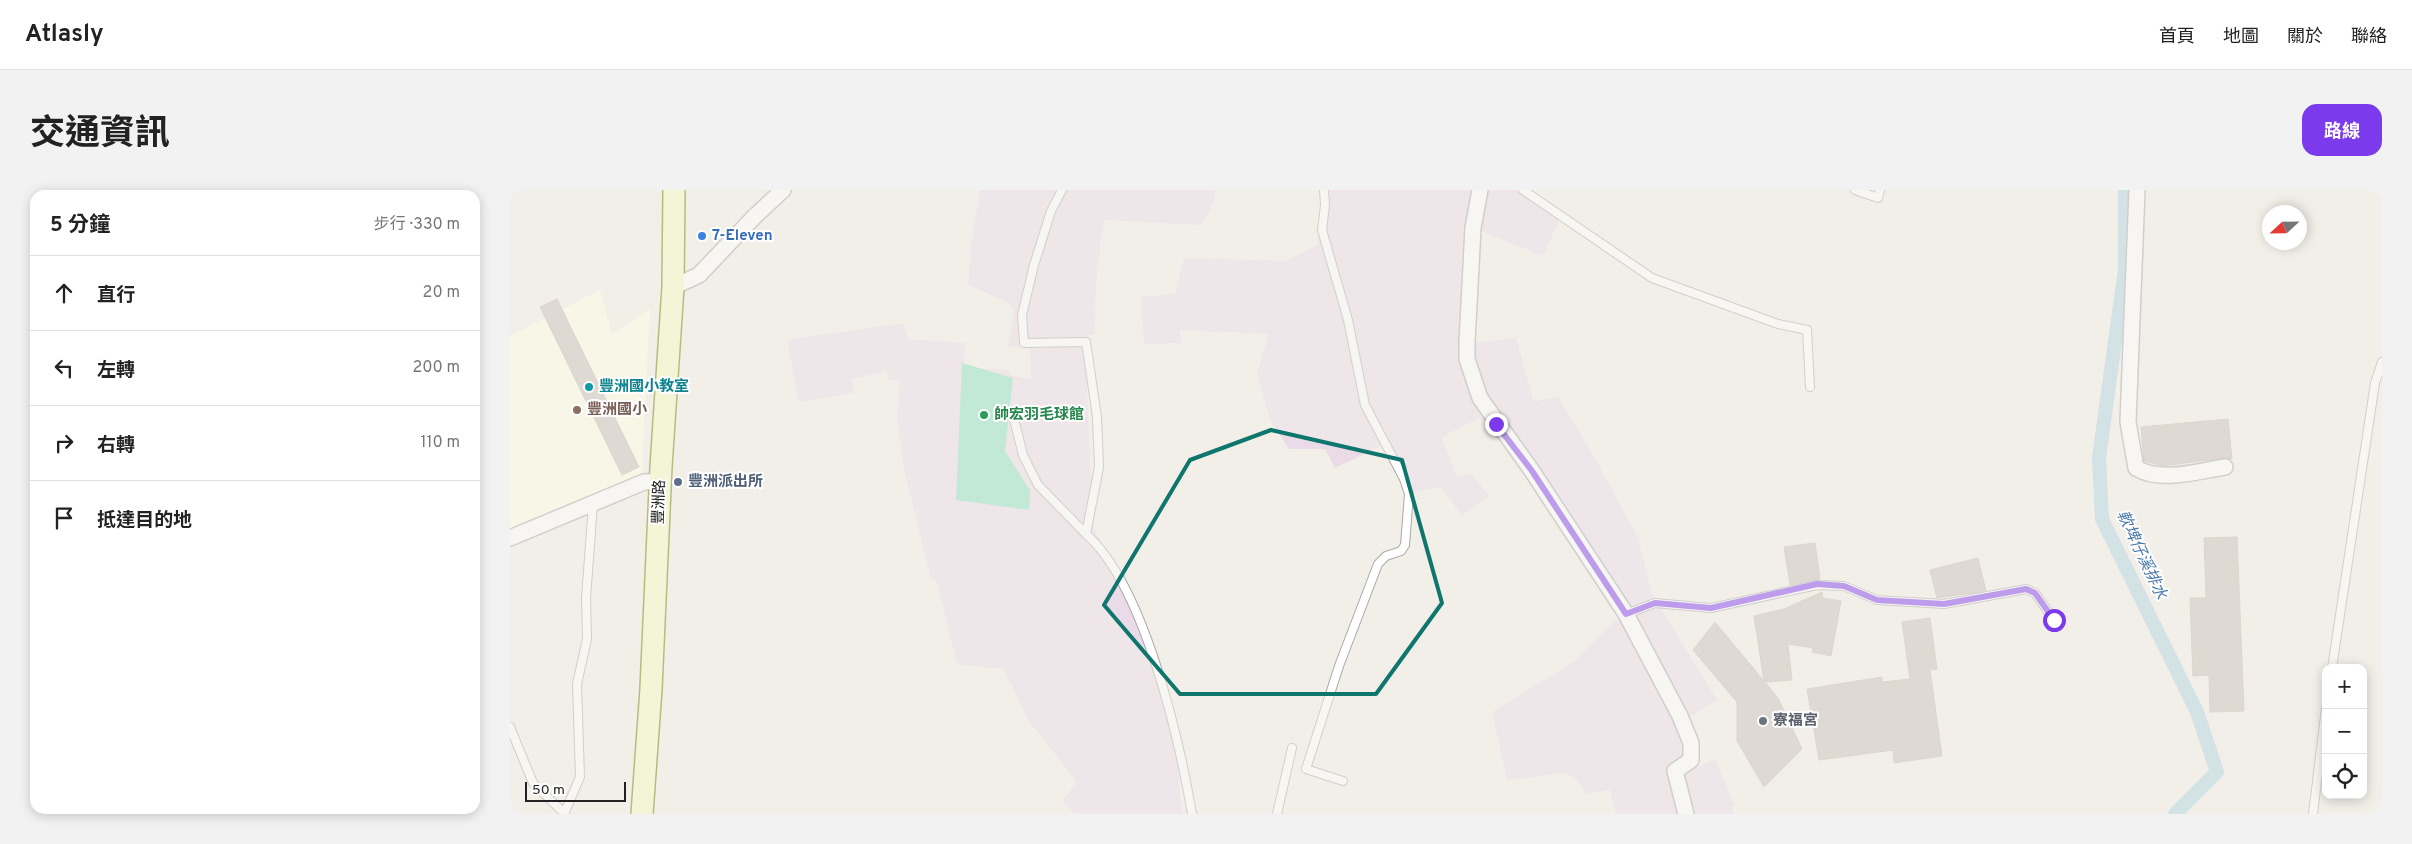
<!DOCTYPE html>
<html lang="zh-TW">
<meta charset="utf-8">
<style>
body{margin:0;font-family:Overpass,"Noto Sans TC",sans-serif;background:#f2f2f2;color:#222}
.controls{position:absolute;right:15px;bottom:15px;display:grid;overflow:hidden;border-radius:10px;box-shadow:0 2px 12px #0003}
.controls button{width:45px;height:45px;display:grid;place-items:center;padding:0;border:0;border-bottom:1px solid #e0e0e0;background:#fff;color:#222;font:25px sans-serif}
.compass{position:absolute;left:1752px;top:15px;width:45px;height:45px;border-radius:50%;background:#fff;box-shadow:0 2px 12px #0003;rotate:248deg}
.scale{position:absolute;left:15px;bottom:12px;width:101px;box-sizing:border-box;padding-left:5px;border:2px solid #222;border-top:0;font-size:14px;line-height:18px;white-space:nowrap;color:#222;-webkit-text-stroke:4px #fff;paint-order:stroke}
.stop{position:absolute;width:15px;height:15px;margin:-11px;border:4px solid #7c3aed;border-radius:50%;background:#fff}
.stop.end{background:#7c3aed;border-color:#fff;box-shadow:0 1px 5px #0008}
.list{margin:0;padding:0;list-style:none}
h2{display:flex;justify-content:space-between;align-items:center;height:65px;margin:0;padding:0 20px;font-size:21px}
h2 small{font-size:16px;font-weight:400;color:#767676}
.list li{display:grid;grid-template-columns:32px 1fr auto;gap:15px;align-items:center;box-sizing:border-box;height:75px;padding:0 20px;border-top:1px solid #e0e0e0}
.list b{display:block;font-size:19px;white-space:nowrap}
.list em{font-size:16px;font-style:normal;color:#767676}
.icon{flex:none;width:28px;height:28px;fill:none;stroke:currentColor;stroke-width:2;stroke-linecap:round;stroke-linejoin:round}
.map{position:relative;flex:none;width:1872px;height:624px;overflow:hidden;border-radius:15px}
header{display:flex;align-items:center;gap:30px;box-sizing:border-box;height:70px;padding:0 25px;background:#fff;border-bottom:1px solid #e0e0e0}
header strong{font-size:24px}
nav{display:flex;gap:28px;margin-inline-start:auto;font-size:18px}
.intro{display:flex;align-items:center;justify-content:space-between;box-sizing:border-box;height:120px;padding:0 30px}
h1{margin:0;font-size:35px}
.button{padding:12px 22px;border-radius:15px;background:#7c3aed;color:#fff;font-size:18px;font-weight:700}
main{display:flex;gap:30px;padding:0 30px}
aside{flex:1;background:#fff;border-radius:15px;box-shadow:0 2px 12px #0003}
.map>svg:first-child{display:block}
.industrial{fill:#ebdbe8}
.education{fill:#ffffe5}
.pitch{fill:#88e0be}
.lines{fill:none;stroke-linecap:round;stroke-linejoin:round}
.canal{stroke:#aad3df;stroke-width:14}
.building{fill:#c7bfb8;stroke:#c4b6ab}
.lane-casing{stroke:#a9a9a9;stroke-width:10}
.street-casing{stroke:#a9a9a9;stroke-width:18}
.secondary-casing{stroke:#707d05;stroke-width:24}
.lane{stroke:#fff;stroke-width:8}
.street{stroke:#fff;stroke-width:15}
.secondary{stroke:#f7fabf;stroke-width:21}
.route{stroke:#7c3aed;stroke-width:6}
.marked{fill:none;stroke:#0f766e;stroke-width:4;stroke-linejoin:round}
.shop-dot{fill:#3f7fe0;stroke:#fff;stroke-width:2}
.culture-dot{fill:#0f9aa8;stroke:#fff;stroke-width:2}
.education-dot{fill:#8d6e63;stroke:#fff;stroke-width:2}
.leisure-dot{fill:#2e9e5b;stroke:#fff;stroke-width:2}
.service-dot{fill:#5c6f8a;stroke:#fff;stroke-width:2}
.worship-dot{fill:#6b7280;stroke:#fff;stroke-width:2}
.labels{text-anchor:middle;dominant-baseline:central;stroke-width:4;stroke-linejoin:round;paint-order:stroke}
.shop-label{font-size:15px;font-weight:bold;fill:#366cbe;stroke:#fff;text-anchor:start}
.culture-label{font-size:15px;font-weight:bold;fill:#0d838f;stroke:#fff;text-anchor:start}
.education-label{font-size:15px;font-weight:bold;fill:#785e54;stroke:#fff;text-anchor:start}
.leisure-label{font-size:15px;font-weight:bold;fill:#27864d;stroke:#fff;text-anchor:start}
.service-label{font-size:15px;font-weight:bold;fill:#4e5e75;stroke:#fff;text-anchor:start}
.street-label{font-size:15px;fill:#222;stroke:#fff}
.worship-label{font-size:15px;font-weight:bold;fill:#5b616d;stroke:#fff;text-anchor:start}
.water-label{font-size:16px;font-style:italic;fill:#4a7aab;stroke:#fff}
</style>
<header>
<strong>Atlasly</strong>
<nav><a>首頁</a><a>地圖</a><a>關於</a><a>聯絡</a></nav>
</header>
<div class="intro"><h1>交通資訊</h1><a class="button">路線</a></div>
<main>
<aside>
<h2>5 分鐘<small>步行 · 330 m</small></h2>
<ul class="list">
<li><svg class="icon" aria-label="ahead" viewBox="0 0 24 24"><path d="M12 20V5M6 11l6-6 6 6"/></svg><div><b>直行</b></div><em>20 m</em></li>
<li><svg class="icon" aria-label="left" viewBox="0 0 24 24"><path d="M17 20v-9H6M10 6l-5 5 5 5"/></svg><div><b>左轉</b></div><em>200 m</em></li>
<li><svg class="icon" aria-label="right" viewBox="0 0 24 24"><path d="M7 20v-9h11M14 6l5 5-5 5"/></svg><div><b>右轉</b></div><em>110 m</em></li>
<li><svg class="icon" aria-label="arrive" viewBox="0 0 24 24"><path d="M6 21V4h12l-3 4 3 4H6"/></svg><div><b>抵達目的地</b></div></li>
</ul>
</aside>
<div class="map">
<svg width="1872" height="624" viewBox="0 0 1872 624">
<rect width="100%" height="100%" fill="#f2efe9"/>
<path class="industrial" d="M 470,0 L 706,0 L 703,14 L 692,35 L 594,30 L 587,79 L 584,145 L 576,145 L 575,158 L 583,334 L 595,364 L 613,393 L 654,510 L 667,569 L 672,624 L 565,624 L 552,611 L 567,592 L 518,530 L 494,479 L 453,475 L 446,471 L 427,391 L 421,389 L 394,280 L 387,229 L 390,189 L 379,191 L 376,181 L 342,189 L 344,203 L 289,212 L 277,150 L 394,133 L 398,149 L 455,153 L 454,178 L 499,180 L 500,185 L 521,189 L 520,157 L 498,157 L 504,121 L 499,113 L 458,95 L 461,54 Z
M 814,0 L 1009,0 L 1051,26 L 1033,66 L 971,41 L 963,153 L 1006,148 L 1024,212 L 1048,206 L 1085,268 L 1128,348 L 1142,404 L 1207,510 L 1177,529 L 1188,577 L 1205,569 L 1225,616 L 1221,617 L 1224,624 L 1106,624 L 1100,600 L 1077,604 L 1064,587 L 1054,583 L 997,590 L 982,522 L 1065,471 L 1108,428 L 989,245 L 969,228 L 932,247 L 946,287 L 962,284 L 979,306 L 952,326 L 931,297 L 902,303 L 873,255 L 825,278 L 815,259 L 779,259 L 760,230 L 747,183 L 759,144 L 670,140 L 671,153 L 634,154 L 631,107 L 665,104 L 674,68 L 775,71 L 807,55 Z"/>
<path class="education" d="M 90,100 L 102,144 L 140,119 L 131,294 L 0,343 L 0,146 Z"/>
<path class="pitch" d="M 452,173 L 503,188 L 495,261 L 520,301 L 519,320 L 446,310 Z"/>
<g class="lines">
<path class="canal" d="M 1615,0 L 1615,79 L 1589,268 L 1592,329 L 1687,522 L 1707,582 L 1665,624"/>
</g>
<path class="building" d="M 47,109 L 129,277 L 112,285 L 30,117 Z
M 1718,229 L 1722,269 L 1713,268 L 1653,276 L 1634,271 L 1631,237 Z
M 1727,347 L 1734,521 L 1700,522 L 1699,485 L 1683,486 L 1680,408 L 1696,408 L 1694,348 Z
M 1305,353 L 1310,389 L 1280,395 L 1274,357 Z
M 1468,368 L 1476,401 L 1427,408 L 1420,380 Z
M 1312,402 L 1313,408 L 1331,411 L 1321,466 L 1302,462 L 1303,458 L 1278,454 L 1282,490 L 1255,492 L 1268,508 L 1292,559 L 1254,597 L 1227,551 L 1227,512 L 1183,460 L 1205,432 L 1254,491 L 1244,426 L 1274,419 Z
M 1420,428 L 1427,479 L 1420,480 L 1432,566 L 1384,573 L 1383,560 L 1309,570 L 1297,499 L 1372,487 L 1372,492 L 1400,489 L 1392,432 Z"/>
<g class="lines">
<defs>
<path id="lane" d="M 552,0 L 541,21 L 524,75 L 512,125 L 514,153 L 576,152 L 587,227 L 589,277 L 576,344 C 634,395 669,548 682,624
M 814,0 L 815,15 L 812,40 L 838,130 L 855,215 L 894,289 L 899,304 L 895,355 L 891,361 L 876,366 L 868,374 L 829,476 L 796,579 L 833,591
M 1013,0 L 1142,88 L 1268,134 L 1297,140 L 1300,197
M 1345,0 L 1368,8 L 1370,0
M 503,225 L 513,265 L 528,295 L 576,344
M 1116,424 L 1145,413 L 1201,418 L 1307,395 L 1334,396 L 1367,410 L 1434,414 L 1516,399 L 1525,403 L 1544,430
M 1822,478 L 1865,193 L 1872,172
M 0,537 L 23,593 L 54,623
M 54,624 L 70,587 L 67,494 L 77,449 L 76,408 L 83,314
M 767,624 L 782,558
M 1803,624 L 1816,518"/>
<path id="street" d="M 970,0 L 963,38 L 957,152 L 957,169 L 970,208 L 1022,281 L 1116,424 L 1170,526 L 1181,553 L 1181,570 L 1165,581 L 1176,624
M 1627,0 L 1618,232 L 1626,278 C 1651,293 1688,281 1715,277
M 163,97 L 189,85 L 245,26 L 273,0
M 0,348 L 134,292 L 151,291"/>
<path id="secondary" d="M 132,624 L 141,499 L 151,277 L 163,97 L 164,0"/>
</defs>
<use href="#lane" class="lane-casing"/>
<use href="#street" class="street-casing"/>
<use href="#secondary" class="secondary-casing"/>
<use href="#lane" class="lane"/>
<use href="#street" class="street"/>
<use href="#secondary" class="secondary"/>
</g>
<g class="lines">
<path class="route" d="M 986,234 L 1022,281 L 1116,424 L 1145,413 L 1201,418 L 1307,394 L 1334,396 L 1367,410 L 1434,414 L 1516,399 L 1525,403 L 1544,430"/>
</g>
<path d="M0 0H1872V624H0ZM 761,240 L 892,270 L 932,413 L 866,504 L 670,504 L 594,415 L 680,270 Z" fill="#f2efe9" fill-opacity=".55" fill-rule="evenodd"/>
<path class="marked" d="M 761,240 L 892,270 L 932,413 L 866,504 L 670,504 L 594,415 L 680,270 Z"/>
<circle class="shop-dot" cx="192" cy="46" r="5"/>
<circle class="culture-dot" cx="79" cy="197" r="5"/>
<circle class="education-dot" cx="67" cy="220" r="5"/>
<circle class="leisure-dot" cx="474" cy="225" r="5"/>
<circle class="service-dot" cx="168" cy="292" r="5"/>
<circle class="worship-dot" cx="1253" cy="531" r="5"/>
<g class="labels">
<g class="shop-label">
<text x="202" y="46">7-Eleven</text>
</g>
<g class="culture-label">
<text x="89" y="197">豐洲國小教室</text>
</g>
<g class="education-label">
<text x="77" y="220">豐洲國小</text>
</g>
<g class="leisure-label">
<text x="484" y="225">帥宏羽毛球館</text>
</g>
<g class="service-label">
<text x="178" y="292">豐洲派出所</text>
</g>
<g class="street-label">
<text transform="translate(150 312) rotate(-88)">豐洲路</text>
</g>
<g class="worship-label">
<text x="1263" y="531">寮福宮</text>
</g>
<g class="water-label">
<text transform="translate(1631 365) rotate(65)">軟埤仔溪排水</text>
</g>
</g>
</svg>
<div class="controls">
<button>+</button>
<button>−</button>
<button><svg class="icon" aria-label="locate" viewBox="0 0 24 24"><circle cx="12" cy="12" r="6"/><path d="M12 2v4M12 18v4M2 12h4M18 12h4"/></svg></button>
</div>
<svg class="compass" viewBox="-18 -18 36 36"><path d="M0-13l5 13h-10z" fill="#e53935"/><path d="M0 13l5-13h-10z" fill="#767676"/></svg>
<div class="scale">50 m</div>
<div class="stop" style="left:1544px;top:430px"></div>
<div class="stop end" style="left:986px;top:234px"></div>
</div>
</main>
